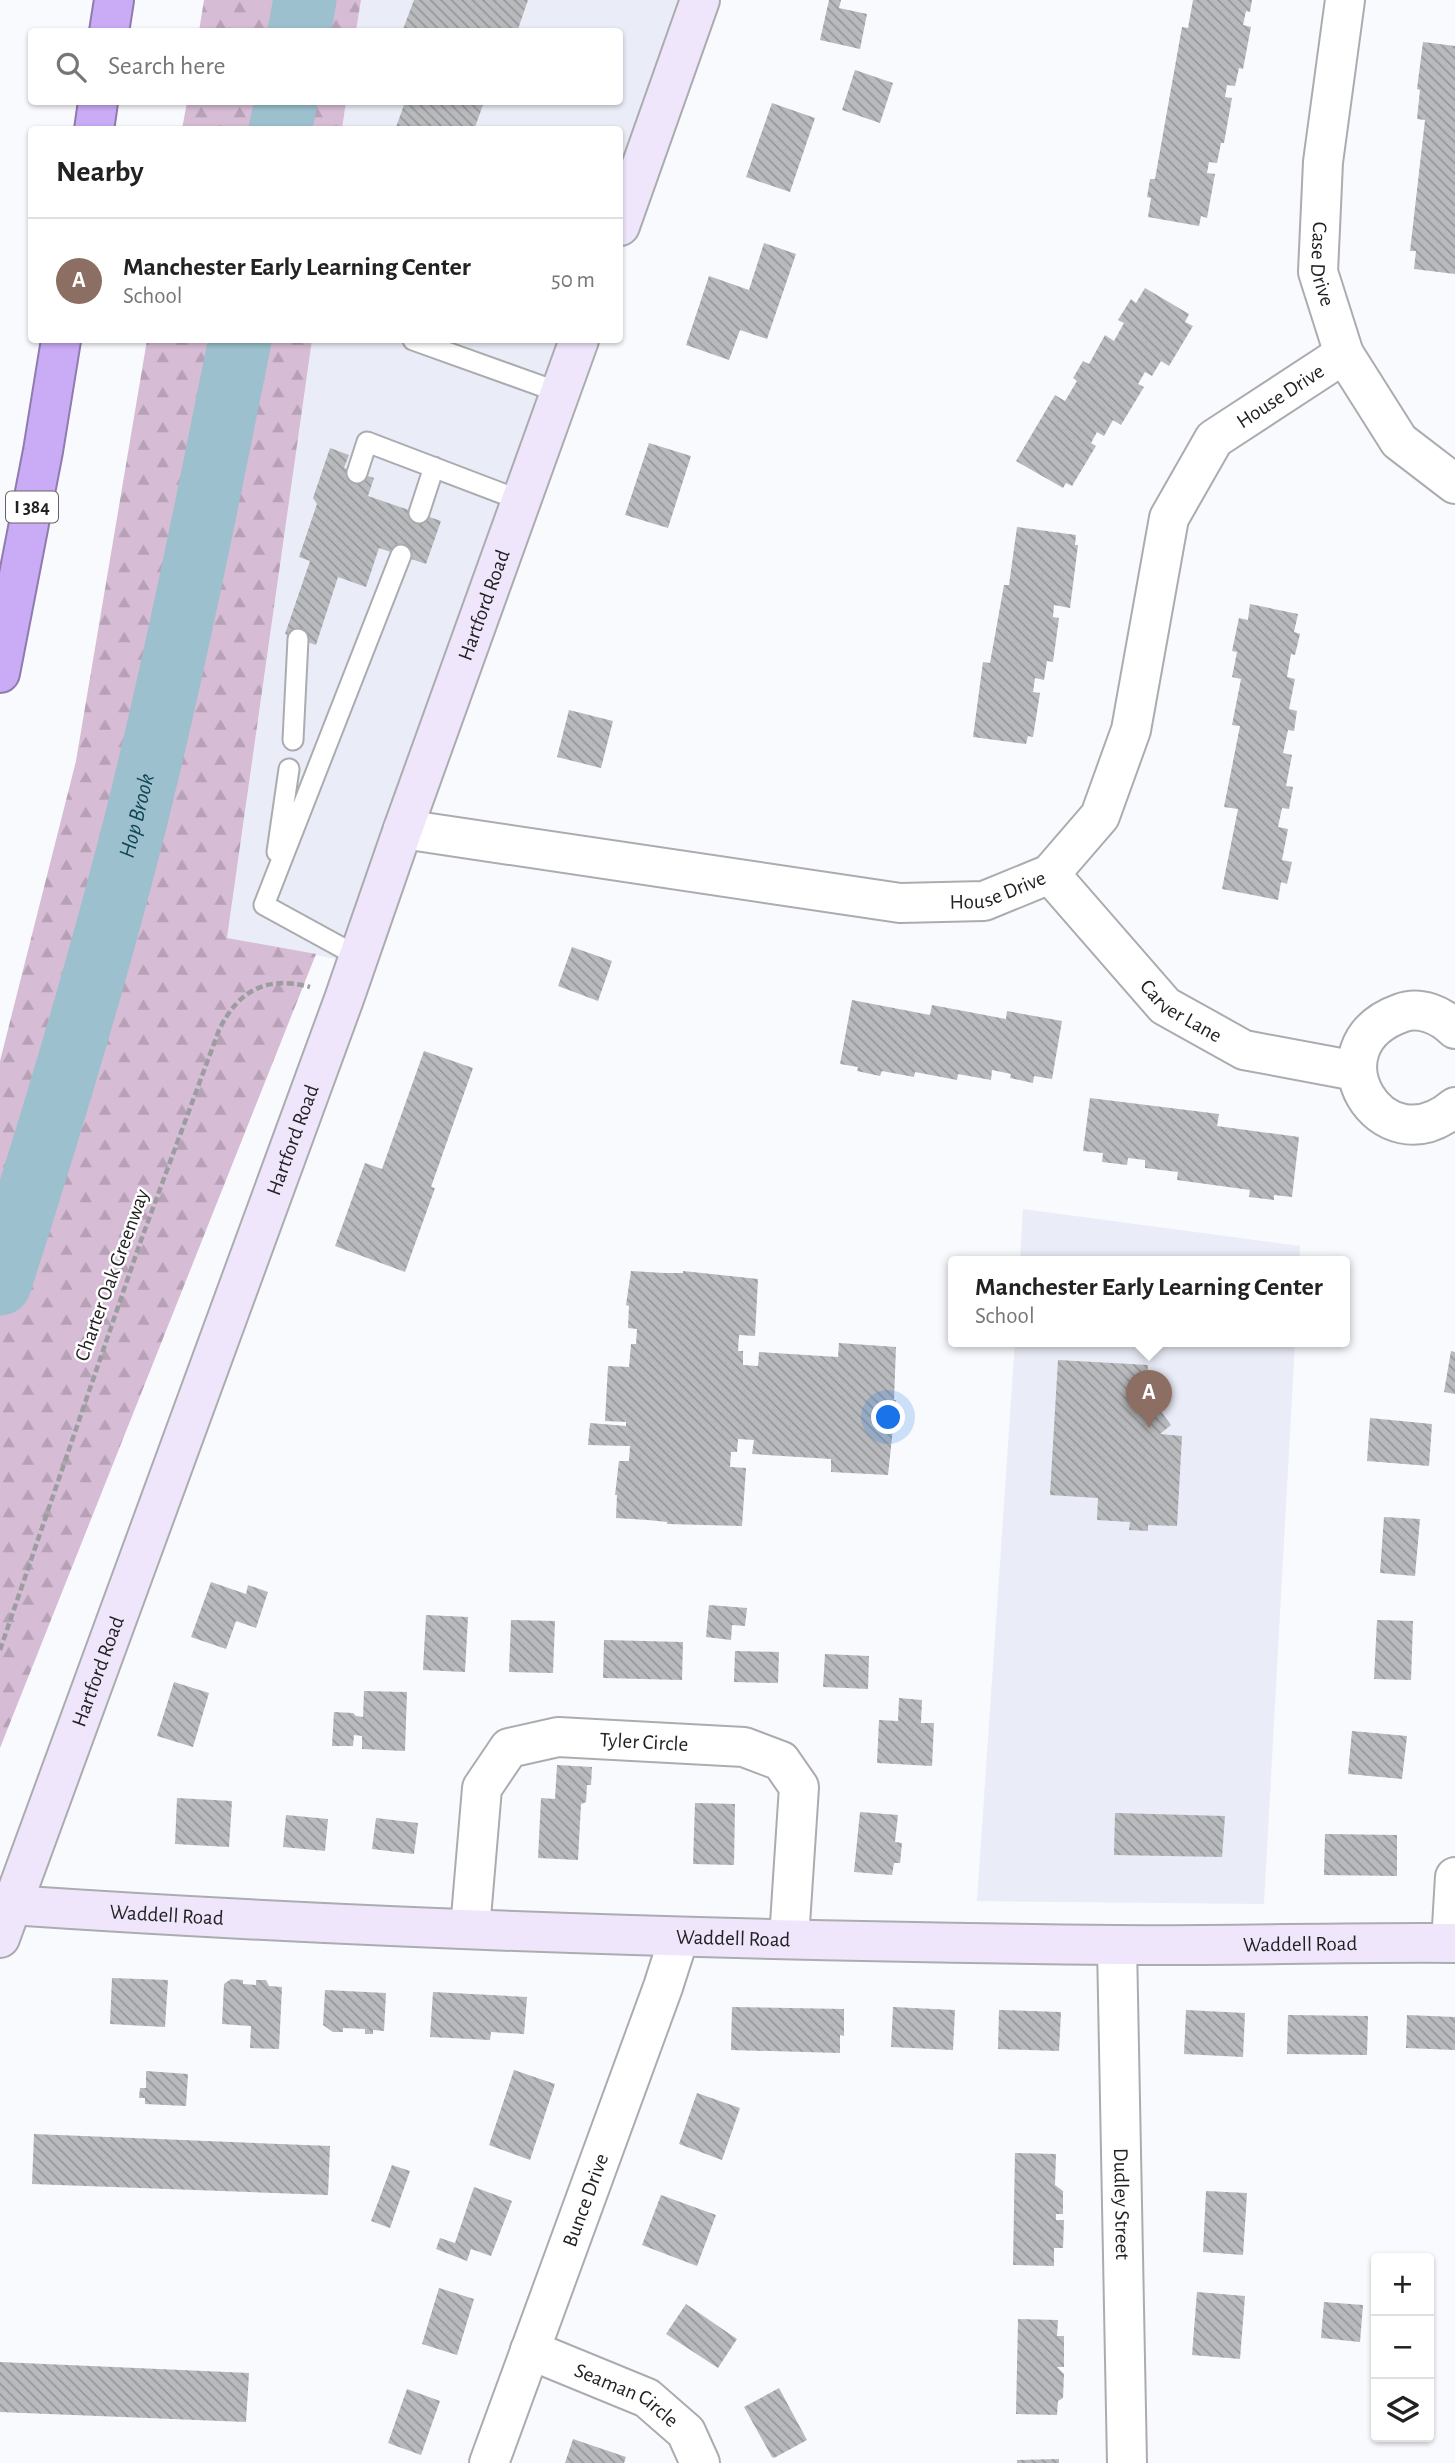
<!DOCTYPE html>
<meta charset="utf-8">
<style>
body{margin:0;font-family:"Alegreya Sans",sans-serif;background:#f6f6f6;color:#222}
.controls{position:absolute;right:21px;bottom:21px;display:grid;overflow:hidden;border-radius:7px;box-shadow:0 2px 5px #0004}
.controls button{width:63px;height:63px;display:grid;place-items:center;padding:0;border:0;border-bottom:2px solid #e0e0e0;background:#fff;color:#222;font:35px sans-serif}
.you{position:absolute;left:889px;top:1418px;width:24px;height:24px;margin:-18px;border:5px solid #fff;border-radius:50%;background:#1a73e8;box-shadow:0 0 0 10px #1a73e833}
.badge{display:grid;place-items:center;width:46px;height:46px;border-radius:50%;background:#289218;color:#fff;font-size:23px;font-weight:700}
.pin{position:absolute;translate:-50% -58px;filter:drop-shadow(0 2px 4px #0008)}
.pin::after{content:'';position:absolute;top:37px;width:24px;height:21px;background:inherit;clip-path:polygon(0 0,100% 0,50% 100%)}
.popup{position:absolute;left:948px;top:1256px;width:402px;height:91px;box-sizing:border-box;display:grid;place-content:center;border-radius:7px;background:#fff;filter:drop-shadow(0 2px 5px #0005);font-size:23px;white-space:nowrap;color:#767676}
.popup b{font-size:26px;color:#222}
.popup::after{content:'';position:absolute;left:50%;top:100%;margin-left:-14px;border:14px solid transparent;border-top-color:#fff}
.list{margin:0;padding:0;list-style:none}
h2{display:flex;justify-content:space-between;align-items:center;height:91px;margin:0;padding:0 28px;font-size:30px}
h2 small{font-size:23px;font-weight:400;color:#767676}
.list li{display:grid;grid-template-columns:46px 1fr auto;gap:21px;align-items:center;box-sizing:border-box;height:126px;padding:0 28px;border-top:2px solid #e0e0e0}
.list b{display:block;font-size:26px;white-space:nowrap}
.list p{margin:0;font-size:23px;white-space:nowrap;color:#767676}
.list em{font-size:23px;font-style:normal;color:#767676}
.icon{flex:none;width:38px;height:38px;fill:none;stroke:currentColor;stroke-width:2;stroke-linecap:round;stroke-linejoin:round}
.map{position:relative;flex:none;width:1455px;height:2463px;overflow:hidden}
.search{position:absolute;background:#fff;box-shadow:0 2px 5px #0004;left:28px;top:28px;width:595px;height:77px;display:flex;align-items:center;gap:18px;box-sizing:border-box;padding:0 24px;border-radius:7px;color:#767676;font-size:26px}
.panel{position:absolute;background:#fff;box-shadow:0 2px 5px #0004;left:28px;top:126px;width:595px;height:217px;border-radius:7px}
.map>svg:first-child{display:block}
.built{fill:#eaecf7}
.forest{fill:url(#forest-firs)}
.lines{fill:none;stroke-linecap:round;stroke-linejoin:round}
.river{stroke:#9cc0cd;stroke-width:63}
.building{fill:url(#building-back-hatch)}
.lane-casing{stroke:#abacaf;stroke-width:23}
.street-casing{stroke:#abacaf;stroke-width:42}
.secondary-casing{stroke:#abacaf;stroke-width:42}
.highway-casing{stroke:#8f7bac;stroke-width:42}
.path{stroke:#9c9da0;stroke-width:4.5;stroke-dasharray:7 3.5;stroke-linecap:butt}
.lane{stroke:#fff;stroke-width:19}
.street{stroke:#fff;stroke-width:38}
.secondary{stroke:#efe6fc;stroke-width:38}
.highway{stroke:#c9abf6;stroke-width:38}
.labels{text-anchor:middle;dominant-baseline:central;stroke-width:5;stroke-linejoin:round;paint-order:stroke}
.shield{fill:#fff;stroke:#646465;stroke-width:2}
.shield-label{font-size:19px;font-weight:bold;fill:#222223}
.street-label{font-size:21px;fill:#222223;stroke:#fff}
.water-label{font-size:23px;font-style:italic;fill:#114555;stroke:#fff}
</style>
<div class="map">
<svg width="1455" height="2463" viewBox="0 0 1455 2463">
<defs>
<pattern id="forest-firs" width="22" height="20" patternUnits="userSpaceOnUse" patternTransform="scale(1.75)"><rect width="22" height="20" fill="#d6bcd4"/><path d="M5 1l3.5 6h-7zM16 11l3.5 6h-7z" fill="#b7a1b6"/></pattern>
<pattern id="building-back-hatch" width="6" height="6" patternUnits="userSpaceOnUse" patternTransform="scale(1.75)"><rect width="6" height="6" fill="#b8babd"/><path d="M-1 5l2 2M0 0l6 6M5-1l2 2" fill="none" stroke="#959799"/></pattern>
</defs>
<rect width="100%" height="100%" fill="#f9fafe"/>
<path class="built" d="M 361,0 L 678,0 L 620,165 L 620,130 L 342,130 L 346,102 L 620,102 L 620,32 L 356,31 Z
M 312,340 L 557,340 L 337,959 L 227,939 Z
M 1023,1209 L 1300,1246 L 1299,1262 L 1020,1262 Z
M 1015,1342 L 1295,1342 L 1264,1904 L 977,1901 Z"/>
<path class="forest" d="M 204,0 L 361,0 L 356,31 L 199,31 Z
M 187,102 L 346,102 L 342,129 L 182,129 Z
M 147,340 L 312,340 L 227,938 L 316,954 L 0,1748 L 0,1061 L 76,761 Z"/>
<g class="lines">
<g class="river">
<path d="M 299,32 L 305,0"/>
<path d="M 280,130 L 286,102"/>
<path id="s1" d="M 0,1284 C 50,1129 97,974 137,816 C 176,659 208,499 240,340"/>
</g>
</g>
<path class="building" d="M 414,0 L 528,0 L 517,32 L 402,32 Z
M 829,0 L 841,0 L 839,8 L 867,14 L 860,49 L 820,40 Z
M 1193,0 L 1252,0 L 1250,12 L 1246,11 L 1243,25 L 1251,27 L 1243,69 L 1239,68 L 1235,86 L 1227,85 L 1225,97 L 1232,98 L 1224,143 L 1221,143 L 1217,163 L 1209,162 L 1207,173 L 1215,174 L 1207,218 L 1201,216 L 1199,226 L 1148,217 L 1151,198 L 1147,197 L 1150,179 L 1155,179 L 1182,27 L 1188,28 Z
M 1423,42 L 1455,46 L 1455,274 L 1414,269 L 1416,251 L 1410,251 L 1425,120 L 1417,119 L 1420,90 L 1417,89 Z
M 855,70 L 893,83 L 880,123 L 842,110 Z
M 405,102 L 484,102 L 474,130 L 395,130 Z
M 772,103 L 815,118 L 790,192 L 746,177 Z
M 764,243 L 796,254 L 767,339 L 740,330 L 729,360 L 686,345 L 709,276 L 749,290 Z
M 1145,288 L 1189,314 L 1185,322 L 1193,326 L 1169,366 L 1161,361 L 1152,376 L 1145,372 L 1138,384 L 1144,387 L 1121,425 L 1113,420 L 1104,436 L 1097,432 L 1091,443 L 1096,446 L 1072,486 L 1066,483 L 1063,488 L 1016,461 L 1055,395 L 1065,401 L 1077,381 L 1073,378 L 1083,361 L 1089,364 L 1105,335 L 1114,341 L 1124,323 L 1118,320 L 1131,299 L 1136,303 Z
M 649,443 L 691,456 L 668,528 L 625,515 Z
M 330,448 L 349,455 L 344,468 L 374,478 L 368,496 L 441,521 L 426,564 L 379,548 L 366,587 L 338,577 L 316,645 L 285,634 L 310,561 L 299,557 L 317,504 L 313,498 Z
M 1017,527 L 1076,535 L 1075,545 L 1078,545 L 1070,608 L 1054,605 L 1053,617 L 1059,618 L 1053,662 L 1047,661 L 1044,680 L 1035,678 L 1033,692 L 1040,693 L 1033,737 L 1028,736 L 1026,744 L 973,737 L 983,662 L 990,663 L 1004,585 L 1009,585 Z
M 1250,604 L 1298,614 L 1294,632 L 1300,634 L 1295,655 L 1291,654 L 1287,677 L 1295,679 L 1289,709 L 1297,711 L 1294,731 L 1288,730 L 1283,753 L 1292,755 L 1286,786 L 1293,787 L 1289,809 L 1282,808 L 1278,827 L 1288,829 L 1282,860 L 1292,862 L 1287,884 L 1281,882 L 1278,900 L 1222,889 L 1238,809 L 1224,807 L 1240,726 L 1232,725 L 1241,679 L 1232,677 L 1237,652 L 1232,651 L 1239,618 L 1248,620 Z
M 569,710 L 613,721 L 601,768 L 557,757 Z
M 572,947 L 612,961 L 598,1001 L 558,986 Z
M 852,1000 L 930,1015 L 932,1005 L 1006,1019 L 1007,1011 L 1062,1021 L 1052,1079 L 1034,1076 L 1033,1083 L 1010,1078 L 1011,1074 L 992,1070 L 991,1080 L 958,1074 L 957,1080 L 915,1072 L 914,1077 L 882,1071 L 880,1076 L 857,1071 L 858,1067 L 840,1064 Z
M 424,1051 L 473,1068 L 431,1187 L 435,1188 L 405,1272 L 335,1246 L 365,1163 L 382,1169 Z
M 1090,1098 L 1219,1114 L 1217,1126 L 1299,1137 L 1292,1197 L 1274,1195 L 1274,1200 L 1249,1197 L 1250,1190 L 1177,1180 L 1178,1172 L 1145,1168 L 1145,1160 L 1128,1158 L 1127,1165 L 1102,1162 L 1103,1153 L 1083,1151 Z
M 631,1271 L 664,1273 L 683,1273 L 683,1271 L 758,1279 L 755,1336 L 739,1335 L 738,1351 L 743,1351 L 743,1365 L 758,1366 L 759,1352 L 838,1357 L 839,1343 L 896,1347 L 894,1400 L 896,1400 L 888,1475 L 831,1472 L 831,1459 L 752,1454 L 754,1440 L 738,1439 L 737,1452 L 731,1452 L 730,1467 L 746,1468 L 742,1526 L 667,1524 L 667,1522 L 648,1520 L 616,1518 L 617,1495 L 615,1495 L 619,1461 L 629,1461 L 630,1446 L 588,1445 L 590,1423 L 626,1426 L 626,1422 L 605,1421 L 608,1366 L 629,1367 L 631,1344 L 636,1344 L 637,1329 L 628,1328 L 629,1306 L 626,1305 Z
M 1451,1351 L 1455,1352 L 1455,1394 L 1444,1392 Z
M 1058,1360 L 1148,1365 L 1144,1418 L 1159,1409 L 1171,1425 L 1160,1434 L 1182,1436 L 1177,1526 L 1148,1525 L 1148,1531 L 1129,1530 L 1130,1522 L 1097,1520 L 1098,1498 L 1050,1495 Z
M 1370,1418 L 1432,1424 L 1429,1466 L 1367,1461 Z
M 1384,1517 L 1420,1519 L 1415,1576 L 1380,1573 Z
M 211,1582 L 246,1594 L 248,1585 L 268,1592 L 256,1628 L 236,1621 L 226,1649 L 191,1637 Z
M 709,1605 L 747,1608 L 745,1626 L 732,1625 L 731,1640 L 706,1637 Z
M 426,1615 L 468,1617 L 465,1672 L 423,1670 Z
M 511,1620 L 555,1621 L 553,1673 L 509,1672 Z
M 1377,1620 L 1413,1621 L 1411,1680 L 1374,1679 Z
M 604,1640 L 683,1642 L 682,1680 L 603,1678 Z
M 735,1651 L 779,1652 L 778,1683 L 734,1682 Z
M 825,1654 L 869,1656 L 868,1689 L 823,1687 Z
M 174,1682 L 209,1693 L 193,1747 L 157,1736 Z
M 364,1691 L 407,1692 L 405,1751 L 362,1749 L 362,1736 L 354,1735 L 353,1746 L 332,1746 L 334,1712 L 353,1713 L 356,1716 L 363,1717 Z
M 899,1698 L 922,1700 L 921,1723 L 934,1723 L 932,1766 L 877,1763 L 879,1720 L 898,1721 Z
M 1352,1731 L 1407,1736 L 1402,1779 L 1348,1774 Z
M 557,1765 L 592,1767 L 591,1785 L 587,1785 L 586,1802 L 581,1804 L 578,1860 L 538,1858 L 541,1798 L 555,1799 Z
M 177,1798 L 232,1801 L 229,1847 L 175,1844 Z
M 695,1803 L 735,1804 L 734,1865 L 693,1864 Z
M 860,1812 L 898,1815 L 895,1842 L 902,1843 L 900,1863 L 894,1863 L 892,1875 L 854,1872 Z
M 1115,1813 L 1225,1816 L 1222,1857 L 1114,1855 Z
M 286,1815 L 328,1819 L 325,1851 L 283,1847 Z
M 376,1818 L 418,1823 L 414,1854 L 372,1849 Z
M 1325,1834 L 1397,1835 L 1397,1876 L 1324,1875 Z
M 112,1978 L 168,1980 L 165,2027 L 110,2024 Z
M 231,1979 L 243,1980 L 243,1984 L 256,1985 L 256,1980 L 266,1980 L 269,1986 L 282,1987 L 279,2049 L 250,2048 L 251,2026 L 222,2024 L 224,1984 Z
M 325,1990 L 386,1993 L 384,2031 L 373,2030 L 373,2034 L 365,2034 L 365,2029 L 343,2028 L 343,2032 L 333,2032 L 323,2025 Z
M 433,1992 L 527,1997 L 524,2034 L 491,2032 L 490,2040 L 430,2037 Z
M 732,2007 L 844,2009 L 844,2036 L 840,2035 L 840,2053 L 731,2050 Z
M 893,2007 L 955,2010 L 953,2050 L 891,2047 Z
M 999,2010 L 1061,2012 L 1059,2051 L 998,2049 Z
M 1186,2010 L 1245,2013 L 1243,2057 L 1184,2054 Z
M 1288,2015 L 1368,2016 L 1367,2055 L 1287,2054 Z
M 1407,2015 L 1455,2017 L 1455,2050 L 1406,2048 Z
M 514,2070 L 555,2084 L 530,2160 L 489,2145 Z
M 146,2071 L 188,2074 L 186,2106 L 145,2104 L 145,2098 L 139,2098 L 140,2088 L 146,2088 Z
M 697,2093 L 740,2108 L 722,2160 L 679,2144 Z
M 34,2134 L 330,2146 L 328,2195 L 32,2184 Z
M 1015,2153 L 1056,2154 L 1055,2185 L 1063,2191 L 1063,2214 L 1056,2214 L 1056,2220 L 1064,2220 L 1063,2248 L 1054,2248 L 1054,2266 L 1013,2265 Z
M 392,2165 L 410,2171 L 390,2228 L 371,2221 Z
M 474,2187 L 512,2201 L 491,2256 L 471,2249 L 467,2261 L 436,2249 L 440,2238 L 455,2243 Z
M 1206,2191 L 1247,2193 L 1243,2255 L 1203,2252 Z
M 661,2195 L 716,2215 L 697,2266 L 642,2245 Z
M 439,2288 L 474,2299 L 457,2355 L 422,2344 Z
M 1197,2292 L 1245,2296 L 1240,2359 L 1192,2355 Z
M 1324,2302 L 1363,2305 L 1360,2342 L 1321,2338 Z
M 686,2304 L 737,2339 L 718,2368 L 666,2334 Z
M 1018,2319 L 1058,2320 L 1057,2336 L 1064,2336 L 1064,2367 L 1057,2367 L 1064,2374 L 1063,2398 L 1058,2401 L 1057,2415 L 1016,2414 Z
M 0,2362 L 249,2373 L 246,2422 L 0,2412 Z
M 779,2388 L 807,2440 L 774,2458 L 772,2457 L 744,2407 Z
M 407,2389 L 440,2401 L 421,2455 L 388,2443 Z
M 573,2439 L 626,2457 L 624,2463 L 565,2463 Z
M 1059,2459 L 1059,2463 L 1017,2463 L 1017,2460 Z"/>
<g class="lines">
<defs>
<path id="lane" d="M 413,340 L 561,393
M 357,473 L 367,442 L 522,501
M 419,513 L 434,467
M 293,740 L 298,639
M 277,852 L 289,769
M 359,957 L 264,905 L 401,555"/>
<g id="street">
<path id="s2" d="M 1345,0 L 1323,162 L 1318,272 L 1344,354 L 1399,441 L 1455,484"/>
<path id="s3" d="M 403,829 L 900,903 L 984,901 L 1050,874 L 1100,816 L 1131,730 L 1169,518 L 1214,439 L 1344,354"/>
<path id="s4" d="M 1050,874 L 1165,1006 L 1244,1050 L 1356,1071"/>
<path d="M 1455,1029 C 1441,1015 1420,1006 1401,1013 C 1308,1046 1381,1170 1455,1107"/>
<path id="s5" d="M 470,1929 L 482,1788 L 509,1748 L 558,1737 L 744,1747 L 781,1761 L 799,1787 L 789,1939"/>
<path d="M 1451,1943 L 1455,1877"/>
<path id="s6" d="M 1117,1945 L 1127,2463"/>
<path id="s7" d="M 530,2350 L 647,2398 L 686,2432 L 700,2463"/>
<path id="s8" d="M 489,2463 L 663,1987 L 679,1937"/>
</g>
<g id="secondary">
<path d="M 620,226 L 700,0"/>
<path id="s9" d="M 11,1905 C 378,1930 746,1941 1114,1945 C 1228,1946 1341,1942 1455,1943"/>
<path id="s10" d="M 0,1938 L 344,999 L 403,829 L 579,340"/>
</g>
<path id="highway" d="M 109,32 L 114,0
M 94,130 L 98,102
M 0,673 L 43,451 L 61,340"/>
</defs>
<use href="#lane" class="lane-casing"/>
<use href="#street" class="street-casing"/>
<use href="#secondary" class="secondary-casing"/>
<use href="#highway" class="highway-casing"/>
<path class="path" d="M 0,1650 L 140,1243 L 219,1030 C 238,991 266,975 310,987"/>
<use href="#lane" class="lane"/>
<use href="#street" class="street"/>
<use href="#secondary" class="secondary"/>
<use href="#highway" class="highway"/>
</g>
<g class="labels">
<rect class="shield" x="6" y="491.5" width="52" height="31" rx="5"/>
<g class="shield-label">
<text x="32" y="507">I 384</text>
</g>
<g class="street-label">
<text stroke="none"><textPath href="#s2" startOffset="266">Case Drive</textPath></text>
<text stroke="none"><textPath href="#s3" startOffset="1211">House Drive</textPath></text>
<text stroke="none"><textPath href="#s10" startOffset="1418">Hartford Road</textPath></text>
<text stroke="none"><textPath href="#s3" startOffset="602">House Drive</textPath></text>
<text stroke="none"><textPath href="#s4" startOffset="191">Carver Lane</textPath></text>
<text stroke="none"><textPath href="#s10" startOffset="850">Hartford Road</textPath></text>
<text transform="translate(112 1275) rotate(-70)">Charter Oak Greenway</text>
<text stroke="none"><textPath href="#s10" startOffset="284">Hartford Road</textPath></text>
<text stroke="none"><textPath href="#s5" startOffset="326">Tyler Circle</textPath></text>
<text stroke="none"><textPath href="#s9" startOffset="156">Waddell Road</textPath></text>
<text stroke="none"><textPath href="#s9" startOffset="723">Waddell Road</textPath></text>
<text stroke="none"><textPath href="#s9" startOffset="1290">Waddell Road</textPath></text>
<text stroke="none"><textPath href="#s8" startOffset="280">Bunce Drive</textPath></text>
<text stroke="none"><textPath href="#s6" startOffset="259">Dudley Street</textPath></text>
<text stroke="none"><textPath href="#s7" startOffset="107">Seaman Circle</textPath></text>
</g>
<g class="water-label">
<text stroke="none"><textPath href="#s1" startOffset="488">Hop Brook</textPath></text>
</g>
</g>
</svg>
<div class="controls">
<button>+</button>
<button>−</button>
<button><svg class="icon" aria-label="layers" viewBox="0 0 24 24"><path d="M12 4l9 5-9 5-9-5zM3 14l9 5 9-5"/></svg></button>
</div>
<div class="you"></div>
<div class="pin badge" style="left:1149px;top:1428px;background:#8d6e63">A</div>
<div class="popup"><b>Manchester Early Learning Center</b>School</div>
<div class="search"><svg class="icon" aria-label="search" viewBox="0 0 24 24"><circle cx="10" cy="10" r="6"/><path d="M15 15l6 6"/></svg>Search here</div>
<section class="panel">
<h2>Nearby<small></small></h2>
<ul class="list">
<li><span class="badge" style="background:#8d6e63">A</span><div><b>Manchester Early Learning Center</b><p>School</p></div><em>50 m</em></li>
</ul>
</section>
</div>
